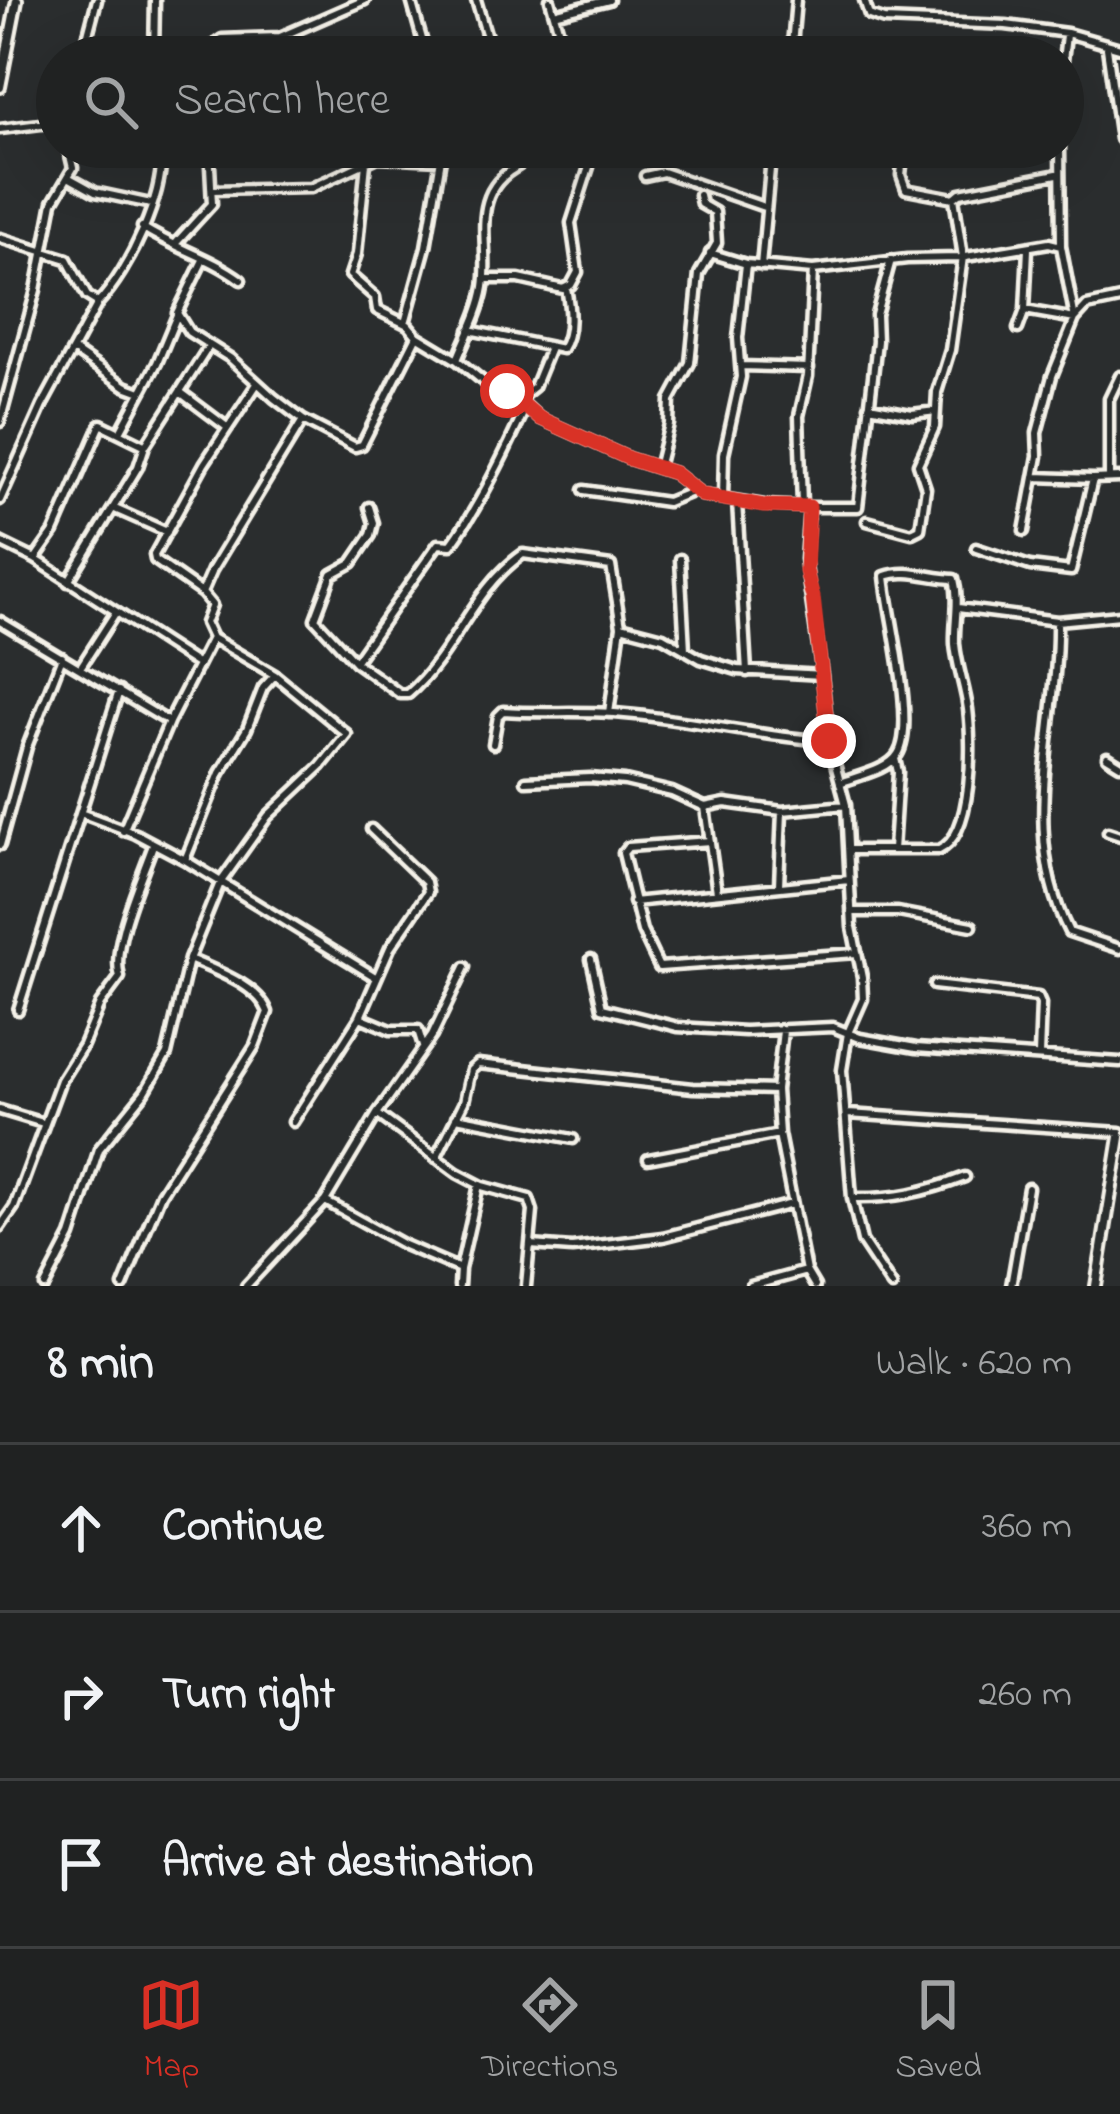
<!DOCTYPE html>
<meta charset="utf-8">
<style>
body{margin:0;font-family:"Indie Flower",sans-serif;background:#2d2f2f;color:#f1f3f6}
.stop{position:absolute;width:36px;height:36px;margin:-27px;border:9px solid #d93025;border-radius:50%;background:#fff}
.stop.end{background:#d93025;border-color:#fff;box-shadow:0 3px 12px #0008}
.list{margin:0;padding:0;list-style:none}
h2{display:flex;justify-content:space-between;align-items:center;height:156px;margin:0;padding:0 48px;font-size:51px}
h2 small{font-size:39px;font-weight:400;color:#a2a4a5}
.list li{display:grid;grid-template-columns:78px 1fr auto;gap:36px;align-items:center;box-sizing:border-box;height:168px;padding:0 48px;border-top:3px solid #3d3f40}
.list b{display:block;font-size:45px;white-space:nowrap}
.list em{font-size:39px;font-style:normal;color:#a2a4a5}
.icon{flex:none;width:66px;height:66px;fill:none;stroke:currentColor;stroke-width:2;stroke-linecap:round;stroke-linejoin:round}
.map{position:relative;flex:none;width:1120px;height:1286px;overflow:hidden}
.search{position:absolute;background:#202222;box-shadow:0 12px 48px #0002;left:36px;right:36px;top:36px;height:132px;display:flex;align-items:center;gap:30px;box-sizing:border-box;padding:0 42px;border-radius:66px;color:#a2a4a5;font-size:45px}
.sheet{height:660px;background:#202222}
nav{display:flex;justify-content:space-around;align-items:center;box-sizing:border-box;height:168px;border-top:3px solid #3d3f40;background:#202222;font-size:33px;color:#a2a4a5}
nav a{display:grid;justify-items:center;gap:6px}
nav .on{color:#d93025}
.map>svg:first-child{display:block}
.lines{fill:none;stroke-linecap:round;stroke-linejoin:round}
.minor-casing{stroke:#f4f1e8;stroke-width:15}
.tertiary-casing{stroke:#f4f1e8;stroke-width:16}
.minor{stroke:#2a2d2e;stroke-width:6}
.tertiary{stroke:#2a2d2e;stroke-width:8}
.route{stroke:#d93025;stroke-width:15}
</style>
<div class="map">
<svg width="1120" height="1286" viewBox="0 0 1120 1286">
<rect width="100%" height="100%" fill="#2a2d2e"/>
<filter id="ink" filterUnits="userSpaceOnUse"><feTurbulence type="fractalNoise" baseFrequency=".00833" numOctaves="2"/><feDisplacementMap in="SourceGraphic" scale="24" xChannelSelector="R" yChannelSelector="G"/><feConvolveMatrix kernelMatrix="1 2 1 2 8 2 1 2 1" color-interpolation-filters="sRGB"/></filter>
<g filter="url(#ink)">
<g class="lines">
<defs>
<path id="minor" d="M 411,0 L 427,57
M 476,0 L 493,57
M 550,0 L 566,57
M 864,0 L 869,15 L 884,20 L 1006,25 L 1067,33 L 1120,48
M 554,14 L 609,0
M 1107,48 L 1120,139
M 82,57 L 97,0
M 154,57 L 155,0
M 197,57 L 222,39 L 280,37 L 365,0
M 659,57 L 682,51 L 707,57
M 791,57 L 796,0
M 1063,61 L 1066,35
M 0,129 L 57,122
M 904,147 L 901,175 L 906,189 L 954,198
M 366,163 L 357,254 L 350,275 L 375,297 L 377,310 L 408,325 L 417,336 L 457,360 L 485,383 L 511,392 L 539,418 L 630,459 L 674,473 L 702,495 L 764,505 L 809,507
M 645,176 L 663,172 L 764,207
M 68,177 L 95,192 L 151,204
M 212,190 L 311,188 L 378,157 L 440,160
M 142,227 C 174,248 210,257 241,280
M 0,238 L 67,259 L 87,296 L 98,303 C 129,271 166,193 161,147
M 177,242 L 212,204 L 209,147
M 710,253 L 746,264 L 813,270 L 907,259 L 960,258 L 1049,243 L 1061,246
M 203,260 L 177,313 L 189,332 L 230,358 L 274,398 L 303,420 L 355,447 L 362,445 L 417,336
M 761,266 L 772,147
M 486,279 L 519,279 L 563,289 L 571,285 L 578,272 L 571,223 L 589,167 L 588,147
M 1025,310 L 1028,249
M 405,323 L 426,247 L 443,147
M 1018,329 L 1025,310 L 1075,319 L 1087,306 L 1120,299
M 469,330 L 562,349 C 573,332 570,308 566,288
M 73,350 L 125,386 L 141,392
M 457,360 C 466,337 480,312 484,287 C 491,241 467,194 518,166 L 523,147
M 741,366 L 809,368
M 180,392 L 228,428
M 519,399 L 534,387 L 550,348
M 869,406 L 912,414 L 936,411
M 0,422 L 36,290 L 53,202 L 73,168 L 68,147
M 121,430 L 157,363 L 177,315
M 658,468 L 669,424 L 670,400 L 690,363 L 699,274 L 717,243 L 715,212 L 701,204 L 699,195
M 1035,477 L 1093,479
M 1109,477 L 1109,399 L 1120,376
M 584,490 L 667,502 L 694,491
M 723,498 L 724,454 L 741,377 L 738,338 L 746,264
M 0,500 L 42,406 L 98,303
M 737,502 L 747,672
M 802,505 L 799,416 L 808,376 L 813,270
M 369,507 L 374,523 L 371,535 L 352,563 L 332,574 L 315,619 L 355,662 L 400,694 L 408,694 C 455,654 471,590 523,554 L 611,566 L 621,626 L 663,637 L 701,659 L 737,670 L 822,675 L 829,741 L 846,805 L 852,927 L 862,977 L 863,999 L 848,1033 L 842,1070 L 852,1198 L 862,1241 L 892,1286
M 115,509 L 167,532
M 867,521 L 912,533 L 920,529 L 926,488 L 918,464 L 935,427 L 937,392 L 950,350 L 963,257 L 954,198 L 960,193 L 1057,174
M 1024,531 L 1038,456 L 1037,433 L 1052,376 L 1075,319 L 1061,246 L 1060,147
M 0,542 L 35,559 L 197,664
M 976,548 L 1030,566 L 1071,571 L 1093,479 L 1120,478
M 35,559 L 54,532 L 101,424 L 144,445
M 680,559 L 685,650
M 68,582 L 138,467 L 145,446 L 209,346
M 202,593 L 155,560 L 154,555 L 204,464 L 257,384
M 958,608 L 1057,621 L 1120,615
M 0,621 L 169,722
M 1057,621 C 1059,725 1018,833 1069,932 L 1120,949
M 355,662 L 438,544 L 451,545 C 479,507 505,453 525,409
M 80,668 L 116,612
M 822,675 L 805,559 L 809,507 L 858,507 L 877,341 L 876,315 L 891,260
M 609,713 L 621,626
M 493,744 L 498,716 L 503,711 C 543,714 584,710 625,714 C 694,720 760,737 829,741
M 1107,757 L 1120,765
M 526,781 L 590,778 L 625,781 L 672,792 L 705,807 L 725,803 L 782,811 L 846,805
M 840,783 C 857,776 889,770 898,754 C 917,724 888,614 885,576 C 907,568 930,578 954,579 C 960,601 954,622 955,644 C 957,666 965,687 968,709 C 972,742 974,835 939,850 L 850,850
M 705,807 L 717,892
M 83,814 L 136,834 L 185,860 L 377,978
M 123,831 L 169,722 L 212,638 L 205,623 L 212,605 L 202,593 L 212,570 L 303,420
M 1108,832 L 1120,836
M 710,841 L 628,847 L 623,853 L 642,931 L 659,967 L 856,953
M 0,845 L 27,747 L 62,657
M 893,850 L 898,772 L 895,759
M 185,860 L 220,773 L 247,729 L 263,688 L 274,676
M 779,885 L 782,811
M 633,902 L 849,880
M 851,912 L 898,912 L 972,926
M 591,959 L 602,1008 L 678,1027 L 745,1031 L 833,1027 L 860,1038 L 916,1048 L 1120,1062
M 934,985 L 1038,997 L 1041,1004 L 1039,1055
M 18,1010 L 119,691
M 360,1017 L 391,1030 L 418,1030 L 423,1046
M 783,1031 L 776,1090 L 779,1134 L 806,1271 L 815,1286
M 0,1110 L 43,1123
M 377,1114 L 457,1173 L 482,1186 L 529,1199 L 533,1211 L 526,1286
M 848,1114 L 1120,1132
M 456,1117 L 573,1139
M 293,1122 L 360,1017 L 390,948 L 428,892 L 426,882 L 371,829
M 436,1158 L 464,1102 L 471,1070 L 478,1064 L 693,1088 L 776,1090
M 648,1159 L 779,1134
M 852,1198 C 894,1199 926,1192 965,1177
M 325,1201 L 404,1245 L 460,1269 L 459,1286
M 0,1227 L 14,1207 L 61,1080 L 83,1045 L 100,1004 L 120,977 C 110,945 142,877 153,845
M 531,1245 L 572,1248 L 663,1237 L 792,1204
M 460,1269 L 479,1185
M 45,1286 L 71,1236 L 99,1149 L 145,1092 L 167,1054 L 189,959 L 220,883 L 268,816 L 321,766 L 347,734 L 275,675 L 212,638
M 123,1286 L 161,1194 L 255,1046 L 268,1012 C 258,985 214,970 189,959
M 246,1286 L 325,1201 L 377,1114 L 432,1036 L 465,967
M 751,1286 L 806,1271
M 1011,1286 L 1028,1188"/>
<path id="tertiary" d="M 0,87 L 17,0
M 1096,1286 L 1120,1137"/>
</defs>
<use href="#minor" class="minor-casing"/>
<use href="#tertiary" class="tertiary-casing"/>
<use href="#minor" class="minor"/>
<use href="#tertiary" class="tertiary"/>
</g>
</g>
<g class="lines" filter="url(#ink)">
<path class="route" d="M 507,391 L 539,418 L 630,459 L 674,473 L 702,495 L 764,506 L 809,507 L 806,571 L 813,597 L 829,741"/>
</g>
</svg>
<div class="stop" style="left:507px;top:391px"></div>
<div class="stop end" style="left:829px;top:741px"></div>
<div class="search"><svg class="icon" aria-label="search" viewBox="0 0 24 24"><circle cx="10" cy="10" r="6"/><path d="M15 15l6 6"/></svg>Search here</div>
</div>
<section class="sheet">
<h2>8 min<small>Walk · 620 m</small></h2>
<ul class="list">
<li><svg class="icon" aria-label="ahead" viewBox="0 0 24 24"><path d="M12 20V5M6 11l6-6 6 6"/></svg><div><b>Continue</b></div><em>360 m</em></li>
<li><svg class="icon" aria-label="right" viewBox="0 0 24 24"><path d="M7 20v-9h11M14 6l5 5-5 5"/></svg><div><b>Turn right</b></div><em>260 m</em></li>
<li><svg class="icon" aria-label="arrive" viewBox="0 0 24 24"><path d="M6 21V4h12l-3 4 3 4H6"/></svg><div><b>Arrive at destination</b></div></li>
</ul>
</section>
<nav>
<a class="on"><svg class="icon" aria-label="map" viewBox="0 0 24 24"><path d="M3 6l6-2 6 2 6-2v14l-6 2-6-2-6 2zM9 4v14M15 6v14"/></svg>Map</a>
<a><svg class="icon" aria-label="directions" viewBox="0 0 24 24"><path d="M12 3l9 9-9 9-9-9zM9 14v-3h6M13 9l2 2-2 2"/></svg>Directions</a>
<a><svg class="icon" aria-label="saved" viewBox="0 0 24 24"><path d="M7 4h10v16l-5-4-5 4z"/></svg>Saved</a>
</nav>
